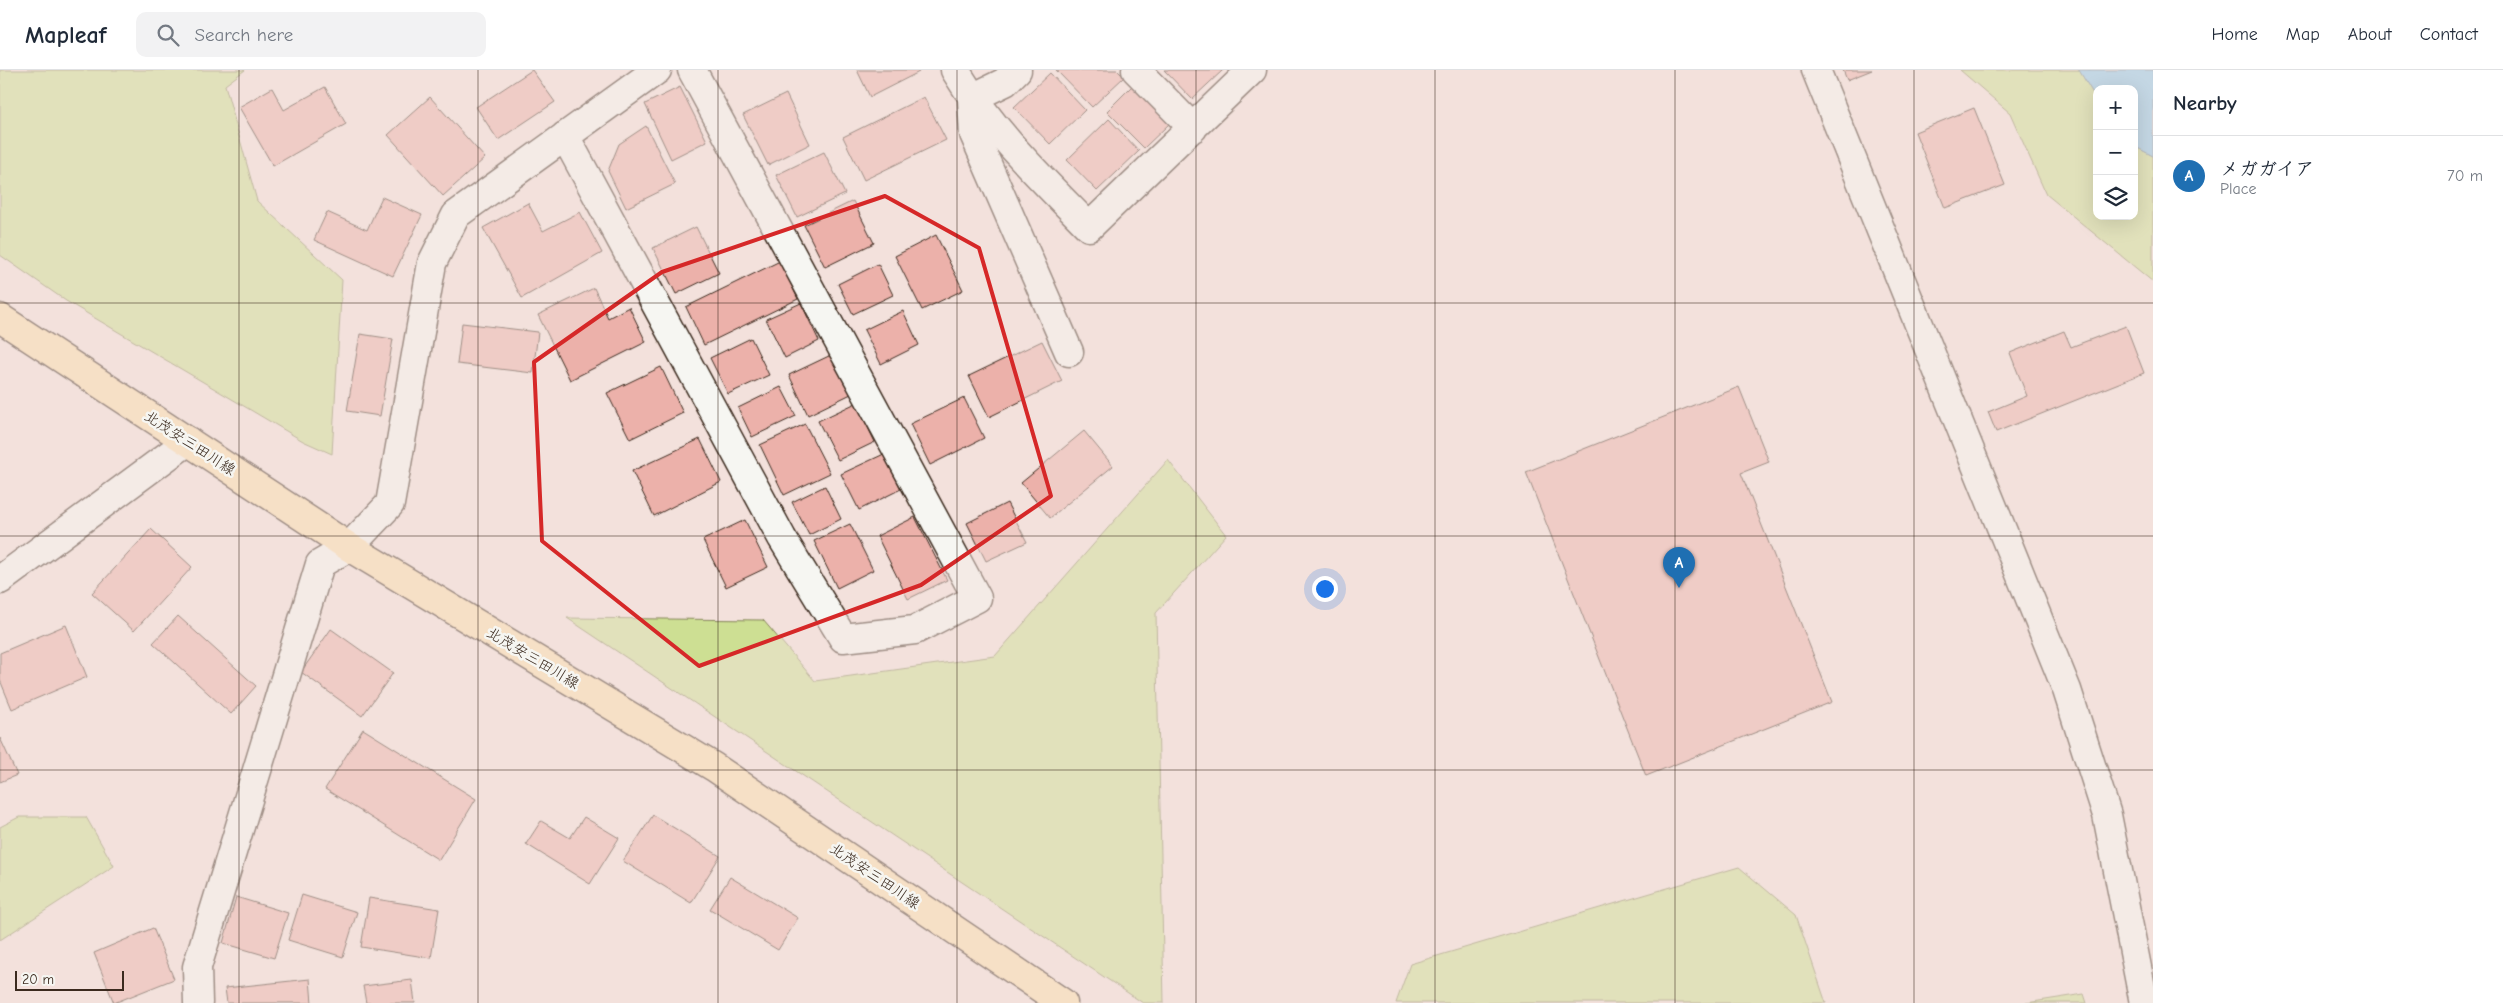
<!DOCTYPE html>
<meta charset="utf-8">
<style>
body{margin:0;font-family:"Comic Neue","Klee One",sans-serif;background:#f2f2f3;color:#1f2937}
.controls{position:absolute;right:15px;top:15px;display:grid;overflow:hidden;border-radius:10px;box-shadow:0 5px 20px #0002}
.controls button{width:45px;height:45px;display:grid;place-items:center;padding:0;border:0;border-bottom:1px solid #e0e1e3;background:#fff;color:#1f2937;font:25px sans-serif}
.scale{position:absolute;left:15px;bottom:12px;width:109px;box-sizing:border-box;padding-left:5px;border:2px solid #3b2a1e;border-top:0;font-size:14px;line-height:18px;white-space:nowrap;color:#3b2a1e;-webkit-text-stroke:4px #f6f6f2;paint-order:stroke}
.you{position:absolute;left:1324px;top:518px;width:18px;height:18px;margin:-12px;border:4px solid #fff;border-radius:50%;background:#1a73e8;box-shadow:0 0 0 8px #1a73e833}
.badge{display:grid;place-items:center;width:32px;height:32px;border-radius:50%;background:#1f6fb2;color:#fff;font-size:16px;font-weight:700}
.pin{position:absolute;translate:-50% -41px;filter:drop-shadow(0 1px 2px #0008)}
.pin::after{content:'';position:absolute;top:26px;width:18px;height:15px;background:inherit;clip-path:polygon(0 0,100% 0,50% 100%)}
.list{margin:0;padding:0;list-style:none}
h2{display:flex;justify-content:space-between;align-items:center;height:65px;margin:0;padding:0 20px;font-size:21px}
h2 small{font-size:16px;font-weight:400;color:#747a83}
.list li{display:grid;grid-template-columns:32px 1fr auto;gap:15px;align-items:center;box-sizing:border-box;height:80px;padding:0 20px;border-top:1px solid #e0e1e3}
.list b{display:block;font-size:19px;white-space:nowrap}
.list p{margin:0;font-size:16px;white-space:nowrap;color:#747a83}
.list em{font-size:16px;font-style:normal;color:#747a83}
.icon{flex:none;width:28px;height:28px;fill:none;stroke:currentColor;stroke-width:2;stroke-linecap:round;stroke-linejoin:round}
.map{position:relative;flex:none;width:2153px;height:933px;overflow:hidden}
header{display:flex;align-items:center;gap:30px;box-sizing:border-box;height:70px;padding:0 25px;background:#fff;border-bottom:1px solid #e0e1e3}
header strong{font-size:24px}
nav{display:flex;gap:28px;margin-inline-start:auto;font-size:18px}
.search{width:350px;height:45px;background:#f2f2f3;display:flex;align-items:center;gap:12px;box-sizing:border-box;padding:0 18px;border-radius:10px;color:#747a83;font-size:19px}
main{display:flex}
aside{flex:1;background:#fff}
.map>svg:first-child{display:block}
.green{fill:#cddf93;stroke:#848458}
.water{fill:#8dc9ed;stroke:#6c899a}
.building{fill:#ecb1aa;stroke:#3b2a1e}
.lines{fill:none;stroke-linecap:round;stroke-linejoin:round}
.minor-casing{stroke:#3b2a1e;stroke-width:31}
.primary-casing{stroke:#3b2a1e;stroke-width:31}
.minor{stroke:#f6f6f2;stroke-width:28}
.primary{stroke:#fbddab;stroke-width:28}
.marked{fill:none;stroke:#d62828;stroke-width:4;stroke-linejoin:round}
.grid{fill:none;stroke:#3b2a1e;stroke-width:1;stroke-opacity:0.55}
.labels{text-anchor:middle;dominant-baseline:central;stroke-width:5;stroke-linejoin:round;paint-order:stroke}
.street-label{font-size:15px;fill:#3b2a1e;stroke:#f6f6f2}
</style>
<header>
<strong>Mapleaf</strong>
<div class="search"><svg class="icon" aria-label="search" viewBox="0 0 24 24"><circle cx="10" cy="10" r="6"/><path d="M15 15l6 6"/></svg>Search here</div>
<nav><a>Home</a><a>Map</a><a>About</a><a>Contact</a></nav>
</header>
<main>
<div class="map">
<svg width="2153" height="933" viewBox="0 0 2153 933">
<rect width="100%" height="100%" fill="#f3e1dc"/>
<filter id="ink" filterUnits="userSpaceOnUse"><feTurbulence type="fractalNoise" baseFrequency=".02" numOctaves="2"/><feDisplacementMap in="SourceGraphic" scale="10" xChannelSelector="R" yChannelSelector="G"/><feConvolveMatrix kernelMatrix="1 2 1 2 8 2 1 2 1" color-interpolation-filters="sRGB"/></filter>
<g filter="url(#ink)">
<path class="green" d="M 0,0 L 245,0 L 225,15 L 257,131 L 342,210 L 332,384 L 303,371 L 66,231 L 0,185 Z
M 1960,0 L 2079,0 L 2097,30 L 2097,146 L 2134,146 L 2134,76 L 2153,86 L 2153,212 L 2046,124 L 2010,43 Z
M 1168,390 L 1226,465 L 1156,543 L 1164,933 L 1143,933 L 567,548 L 763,550 L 815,611 L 995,586 Z
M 19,747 L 86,747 L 114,796 L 0,870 L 0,757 Z
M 1739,797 L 1796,845 L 1826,933 L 1396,933 L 1410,894 Z
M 2084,924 L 2087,933 L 2026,933 Z"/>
<path class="water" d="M 2079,0 L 2153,0 L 2153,86 L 2134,76 L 2134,19 L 2097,19 L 2097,30 Z"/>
<path class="building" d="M 532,0 L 555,32 L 498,70 L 476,37 Z
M 857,0 L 918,0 L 919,2 L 870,27 Z
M 1056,0 L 1117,0 L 1124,7 L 1092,37 Z
M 1164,0 L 1223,0 L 1192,29 Z
M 1843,0 L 1872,0 L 1847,10 Z
M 1050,3 L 1085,40 L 1050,74 L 1014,37 Z
M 1132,16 L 1169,54 L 1144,78 L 1107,41 Z
M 325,17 L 346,54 L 273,96 L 239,37 L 272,18 L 284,40 Z
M 680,17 L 707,71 L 671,89 L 645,34 Z
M 786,24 L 810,74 L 768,95 L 743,45 Z
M 430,27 L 485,88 L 443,126 L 388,65 Z
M 924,27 L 946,70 L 864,110 L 843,67 Z
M 1974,38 L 2005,115 L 1945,138 L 1915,62 Z
M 1109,49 L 1139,81 L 1097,121 L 1067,90 Z
M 646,56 L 675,114 L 626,138 L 608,101 L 619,74 Z
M 824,82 L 845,124 L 797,147 L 776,105 Z
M 382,127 L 422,145 L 393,206 L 314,170 L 327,142 L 367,160 Z
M 853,131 L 874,173 L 825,197 L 804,155 Z
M 528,133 L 543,161 L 580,142 L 602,183 L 522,228 L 483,158 Z
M 696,157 L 719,203 L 676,224 L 653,178 Z
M 936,165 L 963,220 L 922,240 L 895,186 Z
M 780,191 L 798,229 L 704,275 L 686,237 Z
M 878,194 L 893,225 L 853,244 L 838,214 Z
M 594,218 L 608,248 L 629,237 L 646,272 L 570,310 L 538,245 Z
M 801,233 L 819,271 L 785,288 L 766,249 Z
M 903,241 L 919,275 L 881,294 L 864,260 Z
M 462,253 L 538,262 L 533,303 L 457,294 Z
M 2126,256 L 2144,303 L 1996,362 L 1988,342 L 2027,326 L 2010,283 L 2064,261 L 2071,277 Z
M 360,264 L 393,269 L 380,346 L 347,341 Z
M 751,268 L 769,305 L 728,324 L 710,288 Z
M 1042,271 L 1062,311 L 989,347 L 969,306 Z
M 831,285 L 851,324 L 808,345 L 789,305 Z
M 661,297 L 683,343 L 630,369 L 607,323 Z
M 781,317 L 796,346 L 752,367 L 738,338 Z
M 1739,317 L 1769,392 L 1741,403 L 1832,632 L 1646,706 L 1526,402 Z
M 964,328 L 984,368 L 930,395 L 910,354 Z
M 856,333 L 875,372 L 838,390 L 818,351 Z
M 805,354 L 830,403 L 784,425 L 760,375 Z
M 1084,361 L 1113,396 L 1050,448 L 1021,413 Z
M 700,369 L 721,412 L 654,446 L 632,401 Z
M 884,384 L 901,419 L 859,440 L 841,404 Z
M 825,416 L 841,449 L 809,465 L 792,432 Z
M 1007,433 L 1027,472 L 986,491 L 967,453 Z
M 915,447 L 947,510 L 908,529 L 877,466 Z
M 745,450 L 768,497 L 726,517 L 703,470 Z
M 850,454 L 873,500 L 837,518 L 814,471 Z
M 151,459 L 192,497 L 134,561 L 92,523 Z
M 178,546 L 256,616 L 231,644 L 153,573 Z
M 66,555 L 87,607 L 12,639 L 0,610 L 0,583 Z
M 331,559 L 393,603 L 362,646 L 301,602 Z
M 363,659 L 476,729 L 439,790 L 325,719 Z
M 0,668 L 17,705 L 0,712 Z
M 653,745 L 720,786 L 691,833 L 623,791 Z
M 584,747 L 619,768 L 590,814 L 526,774 L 541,751 L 570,768 Z
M 730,807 L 798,848 L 778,880 L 710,839 Z
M 302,825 L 357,842 L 343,887 L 288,870 Z
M 236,827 L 288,843 L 274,888 L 223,873 Z
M 369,828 L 439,839 L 431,888 L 361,877 Z
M 153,858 L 174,909 L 114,933 L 94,883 Z
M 310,909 L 312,933 L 227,933 L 225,918 Z
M 412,910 L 415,933 L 366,933 L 363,916 Z"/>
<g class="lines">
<defs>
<path id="minor" d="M 955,0 C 991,60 1041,108 1089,157 L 1252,0
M 1136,0 L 1193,58
M 1816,0 L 2067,620 L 2107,745 L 2144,933
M 972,28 L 974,64 L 1069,282
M 972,28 L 1005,12 L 1017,0
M 565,66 L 782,468 L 843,568 L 915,560 L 977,528 L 692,0
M 0,510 L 188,371
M 198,933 L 197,897 L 320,494 L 349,477 L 390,434 L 432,193 L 456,145 L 657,0"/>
<path id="primary" d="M 0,248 L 349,477 L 714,697 L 1063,933"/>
</defs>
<use href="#minor" class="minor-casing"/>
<use href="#primary" class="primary-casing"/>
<use href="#minor" class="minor"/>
<use href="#primary" class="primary"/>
</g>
</g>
<path d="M0 0H2153V933H0ZM 885,126 L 979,178 L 1051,426 L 921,515 L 699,596 L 542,471 L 534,292 L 662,202 Z" fill="#f3e1dc" fill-opacity=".55" fill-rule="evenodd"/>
<path class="marked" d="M 885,126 L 979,178 L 1051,426 L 921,515 L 699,596 L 542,471 L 534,292 L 662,202 Z"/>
<path class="grid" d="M 239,0 L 239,933M 478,0 L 478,933M 718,0 L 718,933M 957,0 L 957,933M 1196,0 L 1196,933M 1435,0 L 1435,933M 1675,0 L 1675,933M 1914,0 L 1914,933M 0,233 L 2153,233M 0,466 L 2153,466M 0,700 L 2153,700"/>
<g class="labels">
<g class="street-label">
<text transform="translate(190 373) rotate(33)">北茂安三田川線</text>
<text transform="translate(533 588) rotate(31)">北茂安三田川線</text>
<text transform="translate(875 806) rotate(34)">北茂安三田川線</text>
</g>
</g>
</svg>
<div class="controls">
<button>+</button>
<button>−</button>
<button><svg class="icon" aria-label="layers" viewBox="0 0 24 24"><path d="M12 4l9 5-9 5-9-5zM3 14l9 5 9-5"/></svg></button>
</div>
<div class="scale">20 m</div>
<div class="you"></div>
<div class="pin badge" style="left:1679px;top:518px">A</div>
</div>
<aside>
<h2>Nearby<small></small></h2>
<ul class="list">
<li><span class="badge">A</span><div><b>メガガイア</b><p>Place</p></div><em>70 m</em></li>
</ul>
</aside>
</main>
